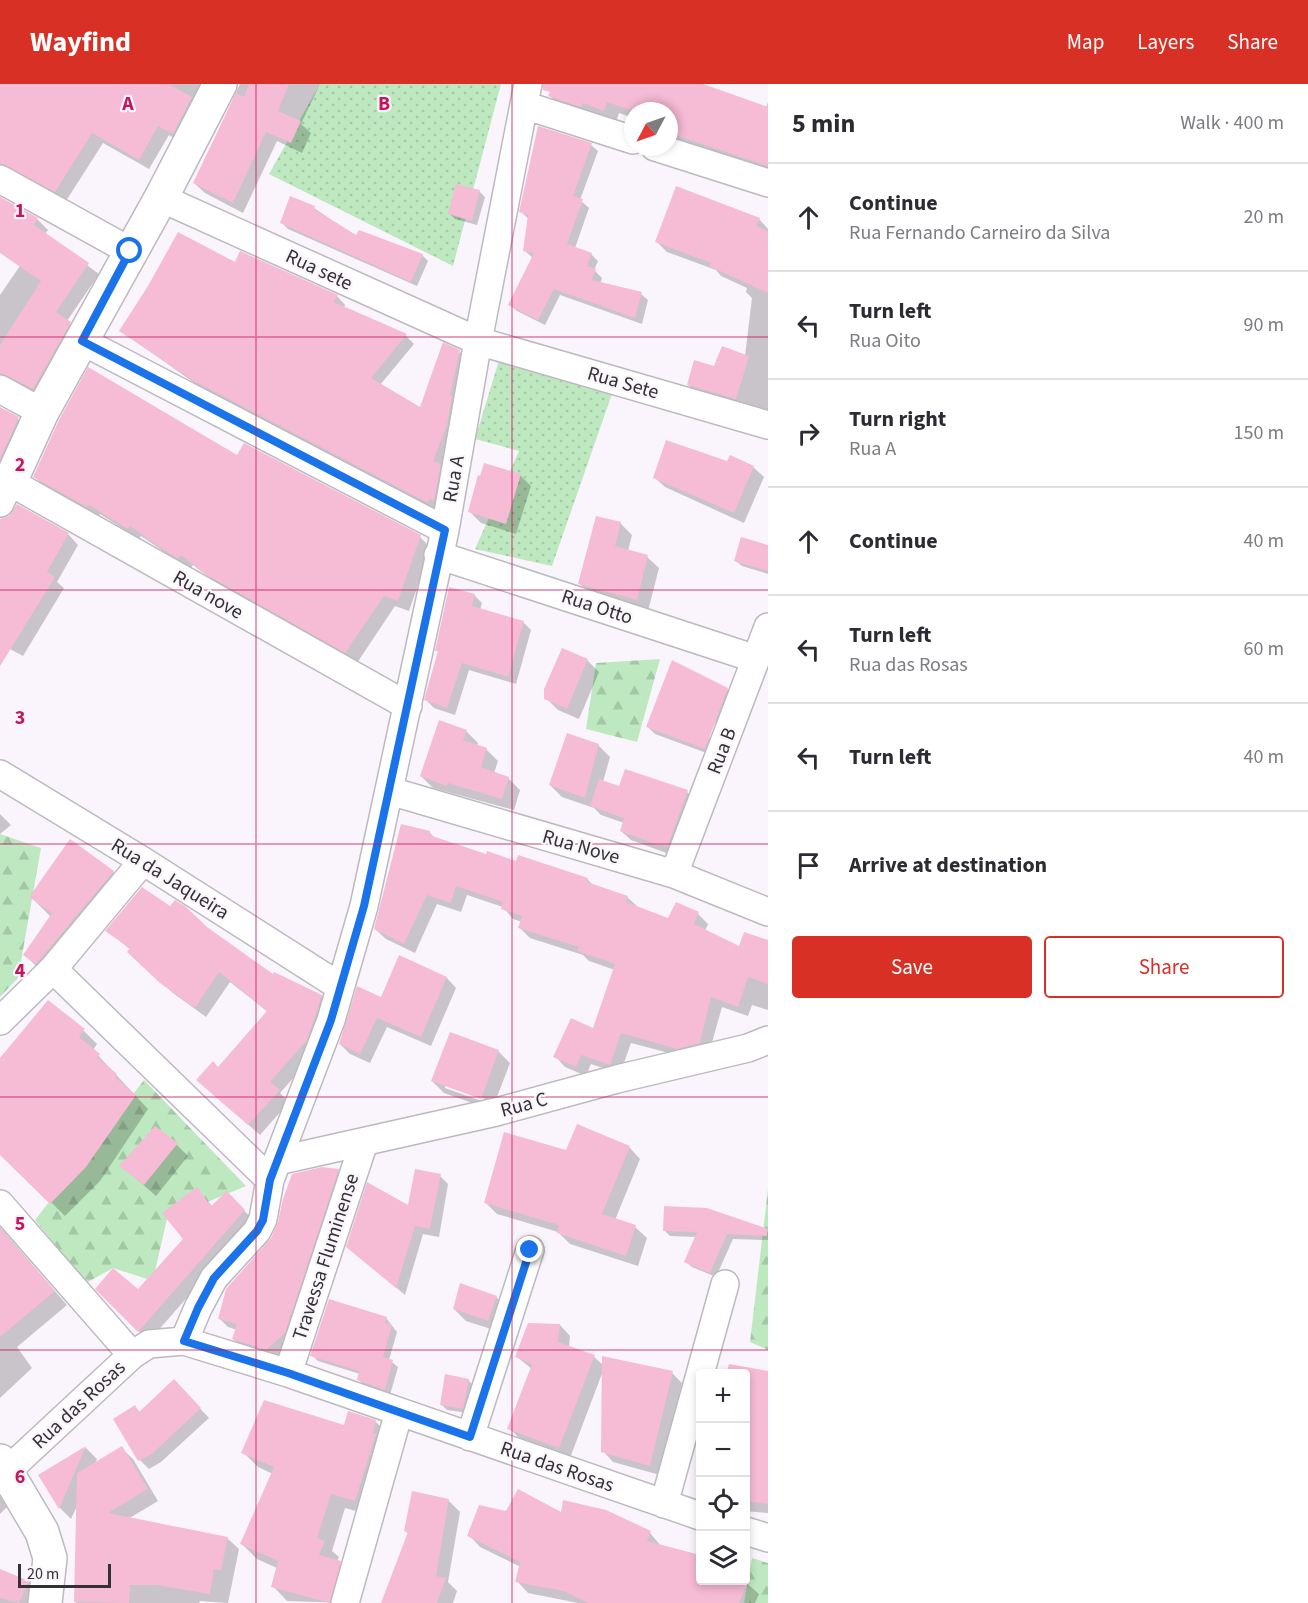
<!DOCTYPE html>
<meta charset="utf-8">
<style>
body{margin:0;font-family:"Source Sans 3",sans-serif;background:#f2f2f3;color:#2b2b33}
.controls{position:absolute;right:18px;bottom:18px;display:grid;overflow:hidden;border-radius:6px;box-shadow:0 3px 9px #0003}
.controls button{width:54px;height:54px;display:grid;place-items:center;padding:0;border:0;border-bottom:2px solid #e1e1e2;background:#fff;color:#2b2b33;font:30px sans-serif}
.compass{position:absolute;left:624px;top:18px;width:54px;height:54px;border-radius:50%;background:#fff;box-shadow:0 3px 9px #0003;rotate:229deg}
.scale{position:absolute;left:18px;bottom:15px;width:93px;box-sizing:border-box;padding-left:6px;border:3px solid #333134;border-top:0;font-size:16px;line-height:21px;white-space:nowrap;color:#333134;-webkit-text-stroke:4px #faf5fc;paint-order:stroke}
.stop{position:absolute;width:18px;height:18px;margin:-14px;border:4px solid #1a73e8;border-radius:50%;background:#fff}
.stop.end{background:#1a73e8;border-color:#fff;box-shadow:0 2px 6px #0008}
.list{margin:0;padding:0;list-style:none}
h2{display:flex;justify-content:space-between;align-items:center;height:78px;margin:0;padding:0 24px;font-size:26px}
h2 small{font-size:20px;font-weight:400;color:#7c7c81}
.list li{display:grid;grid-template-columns:39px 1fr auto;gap:18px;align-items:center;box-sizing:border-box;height:108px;padding:0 24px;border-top:2px solid #e1e1e2}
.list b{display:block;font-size:22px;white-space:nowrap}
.list p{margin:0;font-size:20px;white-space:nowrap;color:#7c7c81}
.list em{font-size:20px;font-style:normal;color:#7c7c81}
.actions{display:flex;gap:12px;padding:18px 24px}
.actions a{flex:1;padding:14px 0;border:2px solid #d93025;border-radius:6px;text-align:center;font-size:21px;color:#d93025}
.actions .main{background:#d93025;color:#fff}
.icon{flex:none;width:33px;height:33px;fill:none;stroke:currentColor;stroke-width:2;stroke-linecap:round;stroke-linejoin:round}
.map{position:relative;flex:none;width:768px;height:1519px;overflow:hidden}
header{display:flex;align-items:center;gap:36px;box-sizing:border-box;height:84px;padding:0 30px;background:#d93025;color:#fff}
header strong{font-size:28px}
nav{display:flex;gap:33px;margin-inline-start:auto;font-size:21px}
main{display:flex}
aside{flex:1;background:#fff}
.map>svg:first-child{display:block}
.grass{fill:url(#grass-dots)}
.forest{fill:url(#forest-firs)}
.shadow{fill:#0003;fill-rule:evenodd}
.building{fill:#f6bbd5}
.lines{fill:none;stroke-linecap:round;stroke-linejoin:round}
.street-casing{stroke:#beb9c0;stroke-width:30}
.secondary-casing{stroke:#beb9c0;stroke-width:36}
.street{stroke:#fff;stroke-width:27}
.secondary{stroke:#fff;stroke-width:33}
.route{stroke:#1a73e8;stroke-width:8}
.grid{fill:none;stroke:#c2185b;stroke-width:1.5;stroke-opacity:0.55}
.labels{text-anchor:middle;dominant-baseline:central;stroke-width:4.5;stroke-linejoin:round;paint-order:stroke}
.street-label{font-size:20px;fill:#333134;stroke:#faf5fc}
.grid-label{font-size:20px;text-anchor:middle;font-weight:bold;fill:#c2185b;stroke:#faf5fc;stroke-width:4.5;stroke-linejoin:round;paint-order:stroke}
</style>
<header>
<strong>Wayfind</strong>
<nav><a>Map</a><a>Layers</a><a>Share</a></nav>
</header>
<main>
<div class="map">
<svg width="768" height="1519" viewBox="0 0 768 1519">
<defs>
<pattern id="grass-dots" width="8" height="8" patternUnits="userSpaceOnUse" patternTransform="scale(1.5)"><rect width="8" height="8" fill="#bee8bf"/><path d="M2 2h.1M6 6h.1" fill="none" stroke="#a4c7a5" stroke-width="1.8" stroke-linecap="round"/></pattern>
<pattern id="forest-firs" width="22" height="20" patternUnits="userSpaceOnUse" patternTransform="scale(1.5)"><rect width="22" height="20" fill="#bee8bf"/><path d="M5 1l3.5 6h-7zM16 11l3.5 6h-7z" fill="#a4c7a5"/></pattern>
</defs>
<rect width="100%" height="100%" fill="#faf5fc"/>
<path class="grass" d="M 320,0 L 501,0 L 453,182 L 269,90 Z
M 501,270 L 613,307 L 552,482 L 475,465 L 519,367 L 475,355 Z"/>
<path class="forest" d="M 660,575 L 637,658 L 586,645 L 596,579 Z
M 0,750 L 41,764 L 18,894 L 0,913 Z
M 144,996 L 246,1102 L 167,1135 L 155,1187 L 147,1195 L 113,1184 L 86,1199 L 35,1136 Z
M 768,1105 L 768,1266 L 750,1258 Z
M 752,1474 L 768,1479 L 768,1519 L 744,1519 Z"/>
<path class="shadow" d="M 0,0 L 215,0 L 184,60 L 169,51 L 149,85 L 103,59 L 66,117 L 0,95 Z
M 240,0 L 320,0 L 301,40 L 311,49 L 302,69 L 277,57 L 243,129 L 205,109 L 194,99 Z
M 554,0 L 701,0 L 766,24 L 768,18 L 768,90 L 686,62 L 669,47 L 669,27 L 633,27 L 633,34 L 619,29 L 616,38 L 562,24 L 550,12 Z
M 591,61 L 598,67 L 580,116 L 589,124 L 575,164 L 591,170 L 598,177 L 594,186 L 602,194 L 600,200 L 641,210 L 648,216 L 642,240 L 560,211 L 545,241 L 517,227 L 510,221 L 533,174 L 525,167 L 528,134 L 521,128 Z
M 479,107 L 485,113 L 477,141 L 455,135 L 449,129 Z
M 0,115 L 38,136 L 48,146 L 45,150 L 99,190 L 67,237 L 80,250 L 44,315 L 0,305 L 0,211 L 26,173 L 0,157 Z
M 314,124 L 357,153 L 422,171 L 428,177 L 417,202 L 288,145 L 282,139 Z
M 759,135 L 768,145 L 768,331 L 699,311 L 688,301 L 715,284 L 745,272 L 752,214 L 746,208 L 747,204 L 721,192 L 716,186 L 667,168 L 657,158 Z
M 241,169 L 337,212 L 345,221 L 344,224 L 406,252 L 414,260 L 380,301 L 421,325 L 460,268 L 468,276 L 455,350 L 442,383 L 448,389 L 436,426 L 203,305 L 121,247 L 235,180 Z
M 0,325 L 18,335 L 29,345 L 0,411 Z
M 237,373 L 420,453 L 431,464 L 409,527 L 395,522 L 357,579 L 218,500 L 193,481 L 190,485 L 141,452 L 139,455 L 100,430 L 98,433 L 46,404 L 35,393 Z
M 727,379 L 753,383 L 764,393 L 744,439 L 665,403 L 654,393 Z
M 520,391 L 531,402 L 516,450 L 481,439 L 470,428 Z
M 0,436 L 68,450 L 78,461 L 57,498 L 64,504 L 23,572 L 10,565 L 0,581 Z
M 620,439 L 632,451 L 628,467 L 647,473 L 659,484 L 648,527 L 591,511 L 580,500 Z
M 768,463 L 768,490 L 742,482 L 736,477 Z
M 474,511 L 482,519 L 480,526 L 523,538 L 531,546 L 516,600 L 469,586 L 455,631 L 434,624 L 426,616 L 440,569 L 437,566 Z
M 587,576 L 599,588 L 579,635 L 558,626 L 546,614 Z
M 727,605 L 734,612 L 707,651 L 716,660 L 712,671 L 655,650 L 648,643 Z
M 466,647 L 478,659 L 477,662 L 486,665 L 498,677 L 494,689 L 508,694 L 520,706 L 514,726 L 433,704 L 421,692 Z
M 598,661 L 610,673 L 603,698 L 620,704 L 687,708 L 696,717 L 669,770 L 631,756 L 621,747 L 624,739 L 601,731 L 594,724 L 562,713 L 550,701 Z
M 0,730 L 11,741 L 0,750 Z
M 429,748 L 436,755 L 487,771 L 587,795 L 594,802 L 627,813 L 638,823 L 669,836 L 698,830 L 708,840 L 705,847 L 740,864 L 768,858 L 768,926 L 752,921 L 748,932 L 722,923 L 709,969 L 688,974 L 631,959 L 620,990 L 591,980 L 586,992 L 565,983 L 555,972 L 594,946 L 615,886 L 589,877 L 583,871 L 530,854 L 520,844 L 522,838 L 513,835 L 503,823 L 467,811 L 461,828 L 437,820 L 415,869 L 386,855 L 375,845 Z
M 70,758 L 113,788 L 130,805 L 42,888 L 25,871 L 51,833 L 31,813 Z
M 206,844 L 274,892 L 321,912 L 332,923 L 317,967 L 280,1009 L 289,1018 L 260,1051 L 209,1006 L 219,985 L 268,928 L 230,898 L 206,933 L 173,909 L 139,878 L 131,866 L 107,847 Z
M 447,894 L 456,904 L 431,962 L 387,943 L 370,979 L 350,970 L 340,960 L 381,915 Z
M 84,947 L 97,960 L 93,966 L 148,1025 L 100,1097 L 65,1132 L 0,1068 L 0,977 Z
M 498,967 L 510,979 L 492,1026 L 444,1009 L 432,997 ZM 445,1001 L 488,1016 L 487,1019 L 445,1004 Z
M 177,1061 L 188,1072 L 156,1112 L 122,1082 Z
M 629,1063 L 640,1075 L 615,1136 L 635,1143 L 647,1154 L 638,1182 L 570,1160 L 558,1148 L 497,1130 L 485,1118 L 567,1068 Z
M 338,1086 L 346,1094 L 293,1258 L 275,1274 L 242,1263 L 233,1255 L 237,1246 L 228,1243 L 219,1234 Z
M 440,1092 L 448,1100 L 439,1153 L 423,1150 L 405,1211 L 357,1171 Z
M 197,1105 L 213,1123 L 237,1119 L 254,1137 L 149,1257 L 97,1205 L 138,1207 L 185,1155 Z
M 0,1143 L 67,1221 L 17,1263 L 32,1284 L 0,1314 Z
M 664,1146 L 768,1147 L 768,1156 L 733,1155 L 716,1193 L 692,1183 L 686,1178 L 696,1153 L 670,1152 Z
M 496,1213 L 508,1225 L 500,1248 L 466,1237 L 454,1225 Z
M 386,1234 L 397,1248 L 389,1276 L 398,1283 L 390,1311 L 364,1301 L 359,1296 L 360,1290 L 318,1277 L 312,1271 Z
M 560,1241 L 570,1252 L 569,1263 L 594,1273 L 604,1282 L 672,1289 L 682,1299 L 660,1391 L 613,1378 L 603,1367 L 603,1287 L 570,1374 L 520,1355 L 509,1344 L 532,1285 L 517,1273 Z
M 768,1288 L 768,1429 L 746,1427 L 746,1290 Z
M 468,1296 L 474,1302 L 468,1329 L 447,1326 L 441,1320 Z
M 174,1297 L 209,1334 L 161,1378 L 149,1385 L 140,1376 L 115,1335 L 135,1323 L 140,1328 Z
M 376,1338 L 390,1352 L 370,1431 L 345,1424 L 332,1467 L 339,1473 L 337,1477 L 355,1493 L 348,1519 L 287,1517 L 273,1502 L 277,1484 L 257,1475 L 242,1460 L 273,1390 L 258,1383 L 243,1368 Z
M 86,1364 L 97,1375 L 95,1380 L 121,1364 L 133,1375 L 158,1417 L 128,1435 L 227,1454 L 239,1465 L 228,1519 L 200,1517 L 199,1519 L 76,1519 L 78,1420 L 71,1435 L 60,1424 L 40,1392 Z
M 0,1408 L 8,1422 L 0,1430 Z
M 448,1416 L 460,1428 L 448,1498 L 457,1507 L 453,1519 L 384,1519 L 409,1450 L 405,1447 Z
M 507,1429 L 562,1430 L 650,1449 L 661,1462 L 691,1470 L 700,1479 L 700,1496 L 743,1496 L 759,1510 L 755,1519 L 578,1519 L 528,1509 L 517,1497 L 521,1483 L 480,1463 L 469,1451 Z
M 0,1486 L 28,1498 L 39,1509 L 35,1519 L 0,1519 Z"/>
<path class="building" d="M 0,0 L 169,0 L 192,13 L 173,50 L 158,42 L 139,76 L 92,49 L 55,108 L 0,79 Z
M 249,0 L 289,0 L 278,27 L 301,37 L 291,59 L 266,48 L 233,119 L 193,99 L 236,9 L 244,13 Z
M 543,0 L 703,0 L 768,23 L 768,82 L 672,50 L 675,43 L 669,40 L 669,27 L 633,27 L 607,18 L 604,27 L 583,19 L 581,23 L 548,12 L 550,8 L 543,6 Z
M 538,42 L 592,59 L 573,112 L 583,115 L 567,160 L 592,169 L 587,182 L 596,185 L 592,196 L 642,208 L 635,234 L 554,205 L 538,236 L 508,221 L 534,169 L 523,167 L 528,131 L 519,128 Z
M 456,100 L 480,106 L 472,137 L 448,130 Z
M 676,102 L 760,134 L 756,142 L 768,147 L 768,209 L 709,182 L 711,179 L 655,158 Z
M 290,112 L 315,122 L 314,125 L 356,151 L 359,146 L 423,170 L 411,198 L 280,139 Z
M 0,113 L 38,134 L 34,141 L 89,179 L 56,228 L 71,238 L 33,305 L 0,289 L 0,261 L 41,197 L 0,169 Z
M 178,148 L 235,178 L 240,167 L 338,211 L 334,218 L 407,250 L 371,294 L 420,323 L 443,258 L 460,266 L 450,311 L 452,312 L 447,341 L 433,377 L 441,380 L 434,417 L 429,415 L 428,419 L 194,297 L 119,247 L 148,202 Z
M 722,262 L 749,272 L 736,315 L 687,301 L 694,276 L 714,282 Z
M 88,283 L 237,371 L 244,359 L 421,451 L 398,517 L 384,512 L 345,569 L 205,490 L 181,471 L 178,475 L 170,470 L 130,442 L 128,445 L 89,421 L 87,423 L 33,393 L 59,336 Z
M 0,323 L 19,333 L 0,375 Z
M 666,356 L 727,377 L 730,371 L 754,382 L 734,429 L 653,394 Z
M 484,379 L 521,390 L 506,440 L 468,428 L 478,391 L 480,392 Z
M 17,420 L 69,449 L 47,488 L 55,493 L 0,582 L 0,435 L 9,432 Z
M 596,432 L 621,438 L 615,462 L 648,471 L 637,516 L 578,500 Z
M 741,453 L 768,461 L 768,487 L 734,477 Z
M 449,503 L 475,510 L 472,522 L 524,537 L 508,593 L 462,579 L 447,624 L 424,616 L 438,567 L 435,567 Z
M 562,564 L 588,575 L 567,625 L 544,615 L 544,605 Z
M 672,576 L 728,604 L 705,665 L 646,643 Z
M 439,636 L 467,646 L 463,656 L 487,664 L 481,683 L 509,693 L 502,715 L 448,699 L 447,702 L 420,692 Z
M 567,649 L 599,660 L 585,714 L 549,701 Z
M 625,685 L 688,706 L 668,761 L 658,761 L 620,747 L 624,734 L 590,722 L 599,695 L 619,702 Z
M 401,740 L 430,747 L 429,751 L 486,770 L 487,767 L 516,777 L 518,771 L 588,794 L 587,798 L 628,812 L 626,818 L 668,834 L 676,818 L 699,828 L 694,840 L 739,862 L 744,848 L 768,856 L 768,900 L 748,893 L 738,923 L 711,913 L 700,959 L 677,965 L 621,949 L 610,981 L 581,971 L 576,983 L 553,973 L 571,934 L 593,944 L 615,880 L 577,867 L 579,863 L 518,844 L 522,832 L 501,825 L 503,818 L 456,802 L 451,819 L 427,811 L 404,860 L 374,845 Z
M 70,755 L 114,787 L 36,880 L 23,871 L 52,829 L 29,813 Z
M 142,803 L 170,822 L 175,816 L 185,822 L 207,843 L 273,890 L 274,888 L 322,911 L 307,956 L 270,998 L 280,1006 L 248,1041 L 196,996 L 213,977 L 218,983 L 267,927 L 219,888 L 195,924 L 160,899 L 127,868 L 130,864 L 105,847 Z
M 399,871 L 447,893 L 421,953 L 377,934 L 360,970 L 339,960 L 357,902 L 381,913 Z
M 48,916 L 85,945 L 79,953 L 100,970 L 97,973 L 117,990 L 115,993 L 136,1011 L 86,1083 L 50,1120 L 0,1071 L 0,974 Z
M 450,948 L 499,966 L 481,1015 L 431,997 Z
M 577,1040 L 630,1062 L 602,1130 L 636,1141 L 626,1172 L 557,1149 L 559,1141 L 484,1119 L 504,1048 L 566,1066 Z
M 155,1042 L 178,1059 L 144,1101 L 119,1082 Z
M 322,1083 L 339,1085 L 285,1249 L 266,1266 L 232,1255 L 237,1240 L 218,1235 L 226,1205 L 271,1154 L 278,1138 L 283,1115 L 292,1090 Z
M 415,1085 L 441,1090 L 430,1145 L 415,1142 L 396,1204 L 346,1163 L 367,1098 L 408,1121 Z
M 197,1103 L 211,1122 L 227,1107 L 245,1126 L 138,1248 L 95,1205 L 113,1184 L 138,1205 L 183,1155 L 162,1129 Z
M 664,1122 L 707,1124 L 768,1145 L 767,1152 L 727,1150 L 710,1189 L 684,1178 L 697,1148 L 663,1147 Z
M 0,1144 L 55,1207 L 0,1253 Z
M 460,1199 L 497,1212 L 488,1237 L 453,1225 Z
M 329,1215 L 387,1233 L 385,1239 L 392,1241 L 383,1273 L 393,1276 L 385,1306 L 357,1296 L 359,1287 L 310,1272 Z
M 528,1239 L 560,1240 L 558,1258 L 595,1271 L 559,1364 L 507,1345 L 532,1280 L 515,1273 Z
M 602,1272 L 673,1287 L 650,1382 L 601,1368 Z
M 729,1280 L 768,1287 L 768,1420 L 746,1417 L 746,1290 L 726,1290 Z
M 445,1290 L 469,1295 L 463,1325 L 440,1321 Z
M 174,1295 L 201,1324 L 152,1370 L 138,1377 L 113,1335 L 135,1321 L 139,1328 Z
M 264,1316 L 344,1341 L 348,1327 L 376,1336 L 373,1349 L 376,1350 L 355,1417 L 331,1410 L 317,1454 L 325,1457 L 319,1471 L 341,1477 L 330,1519 L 271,1503 L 278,1477 L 240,1460 L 274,1383 L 241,1369 Z
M 86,1362 L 59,1425 L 38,1391 Z
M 122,1362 L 148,1405 L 108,1429 L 228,1453 L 221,1486 L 214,1485 L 210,1510 L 156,1501 L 130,1501 L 129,1519 L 74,1518 L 77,1389 Z
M 518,1405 L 561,1428 L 563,1416 L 606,1426 L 651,1447 L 647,1457 L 700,1471 L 700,1497 L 748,1497 L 739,1519 L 588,1519 L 564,1507 L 515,1498 L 520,1478 L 467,1452 L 479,1421 L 506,1427 Z
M 412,1407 L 449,1415 L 436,1492 L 446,1494 L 437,1519 L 381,1519 L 408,1448 L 404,1447 Z
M 0,1485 L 29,1497 L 19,1519 L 0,1514 Z"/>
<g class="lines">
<defs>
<path id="street" d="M 524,21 L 633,56
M 655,63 L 768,99
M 0,95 L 130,167
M 161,114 L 478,257 L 768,341
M 82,257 L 445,446
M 0,305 L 42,328
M 0,419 L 10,398 L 408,622
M 438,471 L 756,575
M 0,690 L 143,777 L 339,902
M 390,707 L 674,790 L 768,828
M 674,790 L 768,543
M 53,885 L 270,1096
M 0,937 L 53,885 L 143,777
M 277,1077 L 496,1028 L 617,995 L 748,964 L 768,956
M 0,1120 L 132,1271
M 184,1257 L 198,1224 L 214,1194 L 257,1147 L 263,1135 L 270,1096 L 331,936 L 364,822 L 445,446 L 478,257 L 528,0
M 288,1289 L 364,1058
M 470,1353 L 530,1166
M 7,1387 L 132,1271 L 149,1260 L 184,1257 L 288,1289 L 700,1432
M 664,1420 L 725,1200
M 746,1447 L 768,1454
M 345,1519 L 399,1328"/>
<path id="secondary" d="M 10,398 L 42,328 L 161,114 L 220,0
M 0,1377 L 42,1448 L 50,1474 L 45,1519"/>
</defs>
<use href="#street" class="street-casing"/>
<use href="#secondary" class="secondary-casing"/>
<use href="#street" class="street"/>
<use href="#secondary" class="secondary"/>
</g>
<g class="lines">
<path class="route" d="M 130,167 L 82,257 L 445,446 L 364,822 L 331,936 L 270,1096 L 263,1136 L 257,1147 L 214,1194 L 198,1224 L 184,1257 L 288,1289 L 470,1353 L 530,1166"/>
</g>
<path class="grid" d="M 256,0 L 256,1519M 512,0 L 512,1519M 0,253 L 768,253M 0,506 L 768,506M 0,760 L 768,760M 0,1013 L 768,1013M 0,1266 L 768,1266"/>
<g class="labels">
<g class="street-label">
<text transform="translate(319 186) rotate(25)">Rua sete</text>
<text transform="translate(623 299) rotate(16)">Rua Sete</text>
<text transform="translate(454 395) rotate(-80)">Rua A</text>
<text transform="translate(208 511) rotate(30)">Rua nove</text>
<text transform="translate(597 523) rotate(18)">Rua Otto</text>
<text transform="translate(722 667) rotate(-69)">Rua B</text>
<text transform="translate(581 763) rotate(16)">Rua Nove</text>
<text transform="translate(170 795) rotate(32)">Rua da Jaqueira</text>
<text transform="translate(524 1021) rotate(-15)">Rua C</text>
<text transform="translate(326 1173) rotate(-72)">Travessa Fluminense</text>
<text transform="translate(79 1321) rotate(-43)">Rua das Rosas</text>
<text transform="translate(557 1383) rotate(19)">Rua das Rosas</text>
</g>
</g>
<g class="grid-label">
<text x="128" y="26">A</text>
<text x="384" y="26">B</text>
<text x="20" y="133">1</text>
<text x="20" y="387">2</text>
<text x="20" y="640">3</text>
<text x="20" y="893">4</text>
<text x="20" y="1146">5</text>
<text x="20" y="1399">6</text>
</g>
</svg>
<div class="controls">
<button>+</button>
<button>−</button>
<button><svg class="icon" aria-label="locate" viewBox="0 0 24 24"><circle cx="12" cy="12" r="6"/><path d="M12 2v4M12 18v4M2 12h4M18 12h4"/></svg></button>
<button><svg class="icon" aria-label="layers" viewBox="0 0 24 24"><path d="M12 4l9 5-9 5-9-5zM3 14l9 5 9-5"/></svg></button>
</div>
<svg class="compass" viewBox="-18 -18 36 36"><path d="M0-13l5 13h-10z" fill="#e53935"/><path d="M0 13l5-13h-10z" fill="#7c7c81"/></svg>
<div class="scale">20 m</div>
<div class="stop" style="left:130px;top:167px"></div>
<div class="stop end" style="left:530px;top:1166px"></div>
</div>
<aside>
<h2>5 min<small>Walk · 400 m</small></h2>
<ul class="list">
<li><svg class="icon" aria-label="ahead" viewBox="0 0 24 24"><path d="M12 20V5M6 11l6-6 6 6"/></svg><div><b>Continue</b><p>Rua Fernando Carneiro da Silva</p></div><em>20 m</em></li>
<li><svg class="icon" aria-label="left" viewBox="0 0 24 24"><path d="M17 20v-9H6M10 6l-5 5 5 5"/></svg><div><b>Turn left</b><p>Rua Oito</p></div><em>90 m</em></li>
<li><svg class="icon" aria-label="right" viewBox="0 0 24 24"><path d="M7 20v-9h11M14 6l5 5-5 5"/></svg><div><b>Turn right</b><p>Rua A</p></div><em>150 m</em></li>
<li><svg class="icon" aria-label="ahead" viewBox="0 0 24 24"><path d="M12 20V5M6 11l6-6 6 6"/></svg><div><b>Continue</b></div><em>40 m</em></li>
<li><svg class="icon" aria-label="left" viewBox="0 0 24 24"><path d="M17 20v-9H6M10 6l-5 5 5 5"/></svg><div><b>Turn left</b><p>Rua das Rosas</p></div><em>60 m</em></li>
<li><svg class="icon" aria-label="left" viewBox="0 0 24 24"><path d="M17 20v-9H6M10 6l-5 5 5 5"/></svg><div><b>Turn left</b></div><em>40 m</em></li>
<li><svg class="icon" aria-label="arrive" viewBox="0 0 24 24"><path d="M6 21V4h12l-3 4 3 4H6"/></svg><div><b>Arrive at destination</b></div></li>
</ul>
<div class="actions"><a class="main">Save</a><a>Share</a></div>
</aside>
</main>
